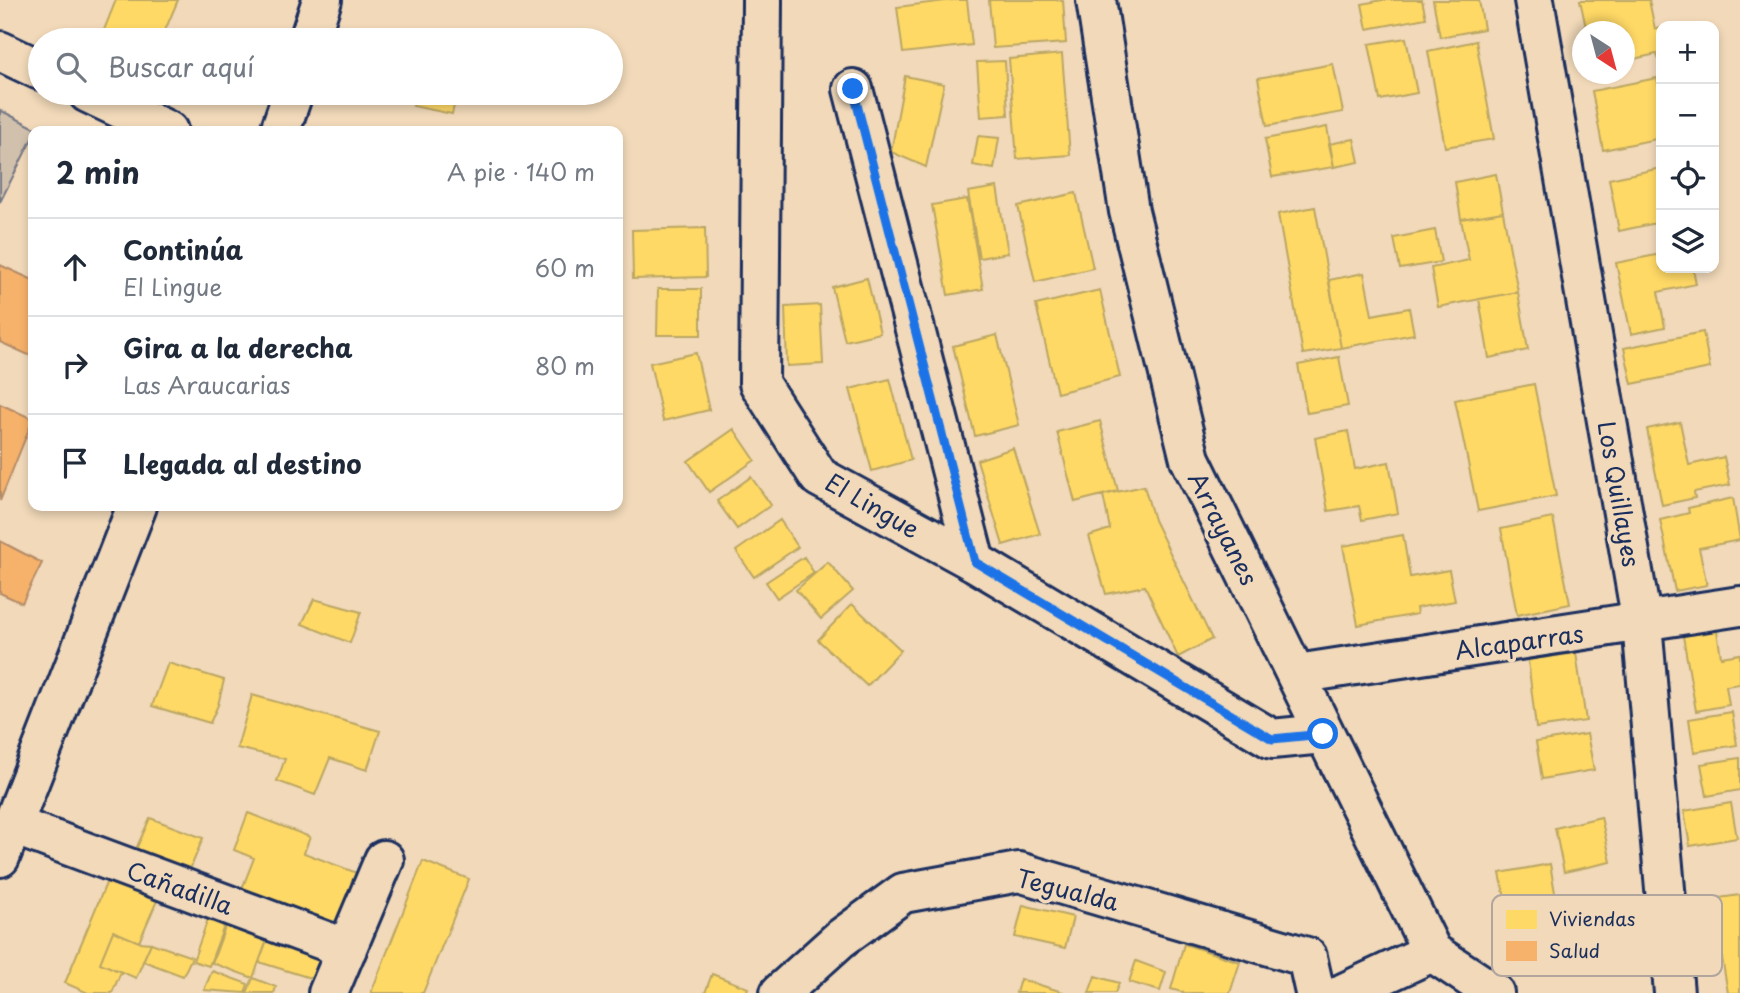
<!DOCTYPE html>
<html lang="es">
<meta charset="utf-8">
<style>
body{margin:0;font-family:"Playpen Sans",sans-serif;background:#f6f6f7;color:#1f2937}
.controls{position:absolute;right:21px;top:21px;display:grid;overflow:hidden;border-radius:14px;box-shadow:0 4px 10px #0003}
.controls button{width:63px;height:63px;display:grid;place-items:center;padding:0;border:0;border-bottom:2px solid #e0e1e3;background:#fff;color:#1f2937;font:35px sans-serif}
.compass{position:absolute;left:1572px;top:21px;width:63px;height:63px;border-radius:50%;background:#fff;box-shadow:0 4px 10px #0003;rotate:144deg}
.stop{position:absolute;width:21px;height:21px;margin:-16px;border:5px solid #1a73e8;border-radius:50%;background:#fff}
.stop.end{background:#1a73e8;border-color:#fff;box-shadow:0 2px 7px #0008}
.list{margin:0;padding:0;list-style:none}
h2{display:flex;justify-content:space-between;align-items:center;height:91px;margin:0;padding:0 28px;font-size:30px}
h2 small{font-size:23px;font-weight:400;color:#747a83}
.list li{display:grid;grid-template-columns:46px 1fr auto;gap:21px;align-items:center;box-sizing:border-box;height:98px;padding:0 28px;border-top:2px solid #e0e1e3}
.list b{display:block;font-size:26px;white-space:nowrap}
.list p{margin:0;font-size:23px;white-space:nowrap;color:#747a83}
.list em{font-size:23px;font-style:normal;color:#747a83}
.icon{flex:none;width:38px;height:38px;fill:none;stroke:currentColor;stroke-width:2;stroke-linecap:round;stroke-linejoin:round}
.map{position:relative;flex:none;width:1740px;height:993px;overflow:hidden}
.search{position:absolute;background:#fff;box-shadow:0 4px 10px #0003;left:28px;top:28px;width:595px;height:77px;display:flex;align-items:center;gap:18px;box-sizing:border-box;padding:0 24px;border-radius:38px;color:#747a83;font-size:26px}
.panel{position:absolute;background:#fff;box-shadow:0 4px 10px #0003;left:28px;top:126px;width:595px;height:385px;border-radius:14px}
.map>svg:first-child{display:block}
.green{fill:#d1c0ac;stroke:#767885;stroke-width:2}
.homes{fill:#ffd966;stroke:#bba664;stroke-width:2}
.health{fill:#f6b26b;stroke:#b48b67;stroke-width:2}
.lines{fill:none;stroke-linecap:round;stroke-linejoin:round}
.street-casing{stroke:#1b2f5e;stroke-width:44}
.secondary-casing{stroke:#1b2f5e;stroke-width:44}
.street{stroke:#f1d9b9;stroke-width:38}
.secondary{stroke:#f1d9b9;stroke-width:38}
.route{stroke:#1a73e8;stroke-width:9}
.labels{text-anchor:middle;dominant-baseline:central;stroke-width:7;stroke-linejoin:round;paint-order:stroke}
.street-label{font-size:24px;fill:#1b2f5e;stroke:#f1d9b9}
.key{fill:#f1d9b9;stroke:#b1a69e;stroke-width:2}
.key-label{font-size:19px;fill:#1b2f5e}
</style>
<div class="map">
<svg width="1740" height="993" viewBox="0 0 1740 993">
<rect width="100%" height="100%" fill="#f1d9b9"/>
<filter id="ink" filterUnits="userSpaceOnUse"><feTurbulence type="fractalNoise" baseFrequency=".0143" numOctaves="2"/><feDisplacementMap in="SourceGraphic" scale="14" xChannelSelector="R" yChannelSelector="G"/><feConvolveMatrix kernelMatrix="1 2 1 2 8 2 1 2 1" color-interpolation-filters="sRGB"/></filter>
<g filter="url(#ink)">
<path class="green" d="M 0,110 L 37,129 L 0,202 Z"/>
<path class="homes" d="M 116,0 L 178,0 L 161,40 L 100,40 Z
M 953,0 L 967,0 L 972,45 L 903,53 L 897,7 Z
M 989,0 L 1063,0 L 1066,43 L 993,48 Z
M 1382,0 L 1422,0 L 1426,18 L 1367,29 L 1362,4 Z
M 1433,0 L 1479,0 L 1484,29 L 1440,37 Z
M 1580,0 L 1649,0 L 1655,29 L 1661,28 L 1661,67 L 1657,54 L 1624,61 L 1624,32 L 1587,32 Z
M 1406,38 L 1417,93 L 1380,100 L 1369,44 Z
M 1476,41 L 1494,139 L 1445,147 L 1428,51 Z
M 1062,54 L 1070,155 L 1017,159 L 1009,59 Z
M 1005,61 L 1008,115 L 981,117 L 977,62 Z
M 1333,64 L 1343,112 L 1267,126 L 1258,78 Z
M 905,76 L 944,84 L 926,167 L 891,152 Z
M 1657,78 L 1661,96 L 1661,138 L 1603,150 L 1592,91 Z
M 415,93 L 457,93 L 452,114 L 413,106 Z
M 1327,127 L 1334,167 L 1272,177 L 1265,139 Z
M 978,136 L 999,138 L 994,169 L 973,165 Z
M 1354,139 L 1359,162 L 1334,167 L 1329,144 Z
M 1661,168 L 1661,222 L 1619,231 L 1609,179 Z
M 1496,174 L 1503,212 L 1461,219 L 1455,182 Z
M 997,187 L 1008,253 L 979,258 L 968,192 Z
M 1076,193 L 1093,268 L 1035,282 L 1018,206 Z
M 967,199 L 983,289 L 948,295 L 932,205 Z
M 1315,207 L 1341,348 L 1303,354 L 1278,214 Z
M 1503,212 L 1518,292 L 1438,307 L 1431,268 L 1469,260 L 1461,219 Z
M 705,228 L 706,277 L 633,279 L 632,230 Z
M 1435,230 L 1441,262 L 1400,269 L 1394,238 Z
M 1661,254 L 1661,268 L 1693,268 L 1696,284 L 1658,292 L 1665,327 L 1631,334 L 1616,263 Z
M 1364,273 L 1372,315 L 1409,308 L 1414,334 L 1341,348 L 1329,280 Z
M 867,278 L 880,333 L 845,341 L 832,287 Z
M 658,289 L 701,289 L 701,335 L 657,335 Z
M 1100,290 L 1120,377 L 1057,393 L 1036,305 Z
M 1518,292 L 1528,350 L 1489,358 L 1479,299 Z
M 820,305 L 823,364 L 787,366 L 785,307 Z
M 1703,332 L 1710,368 L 1632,384 L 1624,348 Z
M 997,335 L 1019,425 L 975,436 L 953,346 Z
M 696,353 L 709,410 L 663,421 L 650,363 Z
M 1339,357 L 1348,406 L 1307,413 L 1298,365 Z
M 890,379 L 911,460 L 872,471 L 850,389 Z
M 1534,384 L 1556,496 L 1478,511 L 1455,400 Z
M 1100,421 L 1118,491 L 1075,502 L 1057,432 Z
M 1680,422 L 1689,465 L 1724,457 L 1730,485 L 1694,492 L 1695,498 L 1662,505 L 1647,429 Z
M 734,429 L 755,460 L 709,492 L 688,461 Z
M 1348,431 L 1355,469 L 1389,462 L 1398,513 L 1362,520 L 1359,506 L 1328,511 L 1315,438 Z
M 1013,448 L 1040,534 L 1003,545 L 977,460 Z
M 751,477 L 771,505 L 737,529 L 717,501 Z
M 1144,486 L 1154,520 L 1212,639 L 1178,657 L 1145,586 L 1106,594 L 1089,536 L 1110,529 L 1103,495 Z
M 1733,498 L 1740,540 L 1699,548 L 1707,585 L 1675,591 L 1660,520 L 1689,513 L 1688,508 Z
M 1553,518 L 1570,604 L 1517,615 L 1501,529 Z
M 780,520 L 798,547 L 754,577 L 736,551 Z
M 1403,535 L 1410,577 L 1449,570 L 1455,601 L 1416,608 L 1417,614 L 1358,625 L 1343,546 Z
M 804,557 L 814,573 L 777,598 L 766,582 Z
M 828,562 L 853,591 L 821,619 L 796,590 Z
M 314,599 L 361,612 L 350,643 L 302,624 Z
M 852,604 L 901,650 L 867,686 L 818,640 Z
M 1717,631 L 1721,657 L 1740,654 L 1740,684 L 1726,686 L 1729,705 L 1696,711 L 1683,636 Z
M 1576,653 L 1586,721 L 1536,728 L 1528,660 Z
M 168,663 L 224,680 L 218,705 L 210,723 L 152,706 Z
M 252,695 L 380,731 L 367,770 L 330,758 L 315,795 L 277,781 L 285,759 L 237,748 Z
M 1732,712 L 1737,745 L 1694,752 L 1689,719 Z
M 1587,734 L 1594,770 L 1542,779 L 1536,742 Z
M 1740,758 L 1740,790 L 1707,796 L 1701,764 Z
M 1731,803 L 1737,838 L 1690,846 L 1684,811 Z
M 248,813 L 310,837 L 304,853 L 357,873 L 336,926 L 242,889 L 254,858 L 234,850 Z
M 1601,817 L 1611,862 L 1564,872 L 1555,828 Z
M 150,818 L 203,838 L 187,877 L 132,858 Z
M 423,861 L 469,879 L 423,993 L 371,993 Z
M 1550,864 L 1557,904 L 1508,914 L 1500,873 Z
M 109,876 L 159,896 L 139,942 L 113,931 L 100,963 L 121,972 L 112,993 L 88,993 L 65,983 Z
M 1740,895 L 1740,993 L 1728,993 L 1712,899 Z
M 1023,905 L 1073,917 L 1065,948 L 1015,937 Z
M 208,919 L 224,926 L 209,966 L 193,961 Z
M 226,925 L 267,940 L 253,978 L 212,963 Z
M 113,931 L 139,942 L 151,943 L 136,978 L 100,963 Z
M 267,940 L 327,960 L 320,981 L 259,962 Z
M 151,943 L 192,957 L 183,976 L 143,961 Z
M 1184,944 L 1240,962 L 1230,993 L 1185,993 L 1171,989 Z
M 1136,961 L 1166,972 L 1160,991 L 1129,982 Z
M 212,971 L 248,984 L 245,993 L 204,990 Z
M 712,974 L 748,988 L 746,993 L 705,993 Z
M 1095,976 L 1119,983 L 1115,993 L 1089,993 Z
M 253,978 L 276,987 L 274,993 L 247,993 Z
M 1020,979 L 1066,993 L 1016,993 Z"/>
<path class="health" d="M 0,265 L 33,280 L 33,357 L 0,342 Z
M 0,404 L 33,419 L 0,501 Z
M 0,541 L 42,563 L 22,603 L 0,593 Z"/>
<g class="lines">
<defs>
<path id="street" d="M 762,0 L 759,383 L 819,477 L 975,562 L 1272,739 L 1323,734
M 1096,0 L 1129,211 L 1190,459 L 1432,952 L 1494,993
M 1534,0 L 1642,623 L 1674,993
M 0,51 L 40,70
M 853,89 L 975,562
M 88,93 L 168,131
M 1297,674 L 1740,606
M 13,825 L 347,949
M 328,993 L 384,860
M 780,993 L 840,939 L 903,893 L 1019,872 L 1307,957 L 1315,993
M 1344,993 L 1432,952"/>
<path id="secondary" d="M 309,40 L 322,0
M 280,131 L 293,93
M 0,857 L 137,506"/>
</defs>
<use href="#street" class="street-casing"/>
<use href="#secondary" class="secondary-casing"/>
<use href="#street" class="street"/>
<use href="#secondary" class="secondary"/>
</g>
</g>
<g class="lines" filter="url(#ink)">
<path class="route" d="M 853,89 L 975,562 L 1272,739 L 1323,734"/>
</g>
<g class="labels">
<g class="street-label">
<text transform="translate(1620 494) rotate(80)">Los Quillayes</text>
<text transform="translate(873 505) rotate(30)">El Lingue</text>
<text transform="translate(1224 528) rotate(63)">Arrayanes</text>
<text transform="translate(1519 641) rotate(-8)">Alcaparras</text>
<text transform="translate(180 887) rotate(20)">Cañadilla</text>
<text transform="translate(1068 889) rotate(14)">Tegualda</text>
</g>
</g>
<rect x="1492" y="895" width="230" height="81" rx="10" class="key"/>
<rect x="1506" y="910" width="31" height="19" fill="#ffd966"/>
<rect x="1506" y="941" width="31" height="20" fill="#f6b26b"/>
<g class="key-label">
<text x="1549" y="926">Viviendas</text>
<text x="1549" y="958">Salud</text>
</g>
</svg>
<div class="controls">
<button>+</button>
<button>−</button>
<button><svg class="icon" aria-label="locate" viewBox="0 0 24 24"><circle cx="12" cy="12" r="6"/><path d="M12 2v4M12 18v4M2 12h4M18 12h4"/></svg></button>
<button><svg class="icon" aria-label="layers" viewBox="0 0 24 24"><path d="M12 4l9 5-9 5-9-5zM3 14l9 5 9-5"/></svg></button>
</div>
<svg class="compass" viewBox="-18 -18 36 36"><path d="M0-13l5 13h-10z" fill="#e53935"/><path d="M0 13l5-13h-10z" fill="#747a83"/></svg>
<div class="stop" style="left:1323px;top:734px"></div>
<div class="stop end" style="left:853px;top:89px"></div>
<div class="search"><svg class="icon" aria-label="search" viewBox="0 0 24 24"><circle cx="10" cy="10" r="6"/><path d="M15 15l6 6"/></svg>Buscar aquí</div>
<section class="panel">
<h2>2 min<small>A pie · 140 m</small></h2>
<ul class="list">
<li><svg class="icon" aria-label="ahead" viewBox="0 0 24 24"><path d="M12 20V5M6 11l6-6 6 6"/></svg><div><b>Continúa</b><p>El Lingue</p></div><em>60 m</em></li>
<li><svg class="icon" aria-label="right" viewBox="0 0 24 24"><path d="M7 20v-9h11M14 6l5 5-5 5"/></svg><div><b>Gira a la derecha</b><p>Las Araucarias</p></div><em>80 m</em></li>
<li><svg class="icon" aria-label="arrive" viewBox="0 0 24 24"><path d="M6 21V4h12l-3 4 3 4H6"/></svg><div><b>Llegada al destino</b></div></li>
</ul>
</section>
</div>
